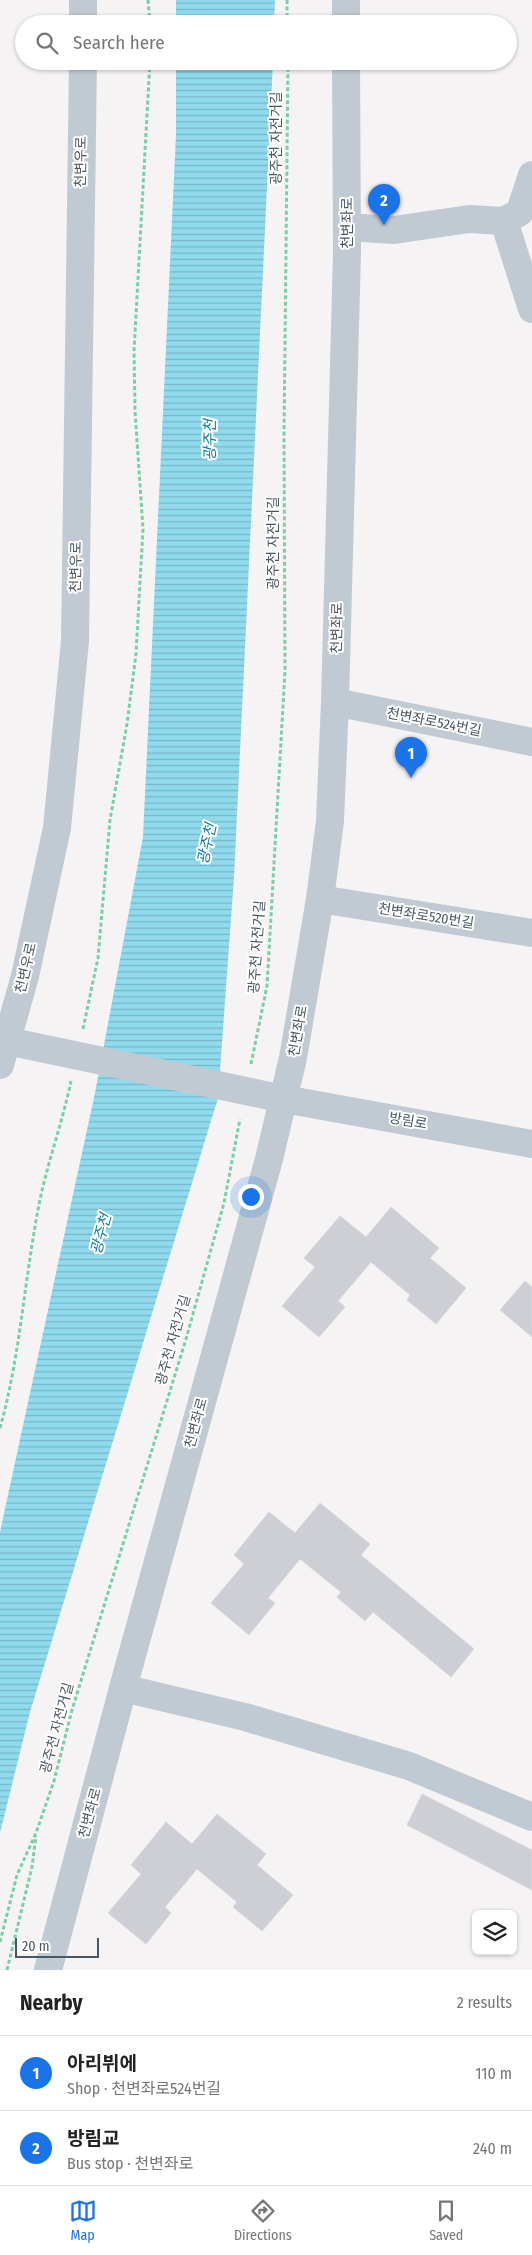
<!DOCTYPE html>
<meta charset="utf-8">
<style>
body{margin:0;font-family:"Fira Sans Condensed","Noto Sans KR",sans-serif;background:#f2f2f2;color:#222}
.controls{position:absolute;right:15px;bottom:15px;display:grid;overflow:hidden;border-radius:8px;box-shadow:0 1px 4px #0004}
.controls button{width:45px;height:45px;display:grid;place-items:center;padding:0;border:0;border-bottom:1px solid #e0e0e0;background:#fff;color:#222;font:25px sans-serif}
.scale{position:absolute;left:15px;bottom:12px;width:84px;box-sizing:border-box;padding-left:5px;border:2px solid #4a5661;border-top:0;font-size:14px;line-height:18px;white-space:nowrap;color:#4a5661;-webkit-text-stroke:4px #fff;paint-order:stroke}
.you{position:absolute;left:250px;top:1196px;width:18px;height:18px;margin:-12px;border:4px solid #fff;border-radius:50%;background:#1a73e8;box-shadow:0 0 0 8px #1a73e833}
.badge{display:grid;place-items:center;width:32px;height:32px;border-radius:50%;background:#1a73e8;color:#fff;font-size:16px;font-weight:700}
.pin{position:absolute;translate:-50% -41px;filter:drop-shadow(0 1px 2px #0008)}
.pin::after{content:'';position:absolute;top:26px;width:18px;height:15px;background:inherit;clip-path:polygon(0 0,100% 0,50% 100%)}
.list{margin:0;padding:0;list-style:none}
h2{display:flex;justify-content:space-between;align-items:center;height:65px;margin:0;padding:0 20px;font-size:21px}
h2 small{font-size:16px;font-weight:400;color:#767676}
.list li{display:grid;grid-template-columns:32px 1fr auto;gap:15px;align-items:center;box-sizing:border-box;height:75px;padding:0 20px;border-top:1px solid #e0e0e0}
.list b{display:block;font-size:19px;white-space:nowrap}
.list p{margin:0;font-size:16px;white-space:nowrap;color:#767676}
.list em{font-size:16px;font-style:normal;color:#767676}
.icon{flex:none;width:28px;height:28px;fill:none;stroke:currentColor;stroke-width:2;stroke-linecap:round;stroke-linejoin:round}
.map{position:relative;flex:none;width:532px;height:1970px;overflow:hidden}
.search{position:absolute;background:#fff;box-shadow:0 1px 4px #0004;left:15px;right:15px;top:15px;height:55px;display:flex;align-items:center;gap:12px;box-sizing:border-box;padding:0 18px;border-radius:28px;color:#767676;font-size:19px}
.sheet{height:215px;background:#fff}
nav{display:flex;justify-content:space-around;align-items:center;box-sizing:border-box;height:70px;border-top:1px solid #e0e0e0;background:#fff;font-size:14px;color:#767676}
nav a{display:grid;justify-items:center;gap:2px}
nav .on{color:#1a73e8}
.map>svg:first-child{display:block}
.water{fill:url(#water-rules)}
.building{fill:#cdcfd5;stroke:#d7d9de}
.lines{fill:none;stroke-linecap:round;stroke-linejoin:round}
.path{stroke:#7ad0a6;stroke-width:3;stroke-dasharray:4 2.5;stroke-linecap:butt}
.minor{stroke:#c1cad2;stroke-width:28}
.minor-bridge{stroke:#c1cad2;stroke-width:28}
.labels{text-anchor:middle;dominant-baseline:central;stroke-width:4;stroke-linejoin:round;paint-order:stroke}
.street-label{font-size:14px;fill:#4a5661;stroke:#fff}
.water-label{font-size:15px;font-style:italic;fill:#0c7c9b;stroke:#fff}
</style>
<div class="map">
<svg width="532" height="1970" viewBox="0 0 532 1970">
<defs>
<pattern id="water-rules" width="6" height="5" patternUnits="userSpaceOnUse" patternTransform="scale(1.25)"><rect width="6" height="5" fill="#90daee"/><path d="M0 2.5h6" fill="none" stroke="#78b4c4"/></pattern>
</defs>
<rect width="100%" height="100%" fill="#f5f3f3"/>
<path class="water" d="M 176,0 L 275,0 L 274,24 L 176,24 Z
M 176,61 L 273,61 L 234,877 L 218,1098 L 30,1712 L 0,1833 L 0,1532 L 95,1093 L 143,837 L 176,135 Z"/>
<path class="building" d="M 391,1207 L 439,1248 L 430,1258 L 466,1288 L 436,1324 L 407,1300 L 410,1295 L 371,1262 L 338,1301 L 345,1307 L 319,1337 L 282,1306 L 315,1267 L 304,1258 L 340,1216 L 366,1237 Z
M 525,1281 L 532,1287 L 532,1337 L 500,1310 Z
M 320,1503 L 370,1544 L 361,1555 L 474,1649 L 451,1677 L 373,1612 L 365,1621 L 337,1597 L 341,1592 L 300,1559 L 268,1598 L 275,1603 L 249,1635 L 211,1603 L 244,1564 L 234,1555 L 269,1512 L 295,1533 Z
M 422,1794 L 532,1850 L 532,1890 L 407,1825 Z
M 217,1814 L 266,1854 L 257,1865 L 293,1895 L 262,1931 L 233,1907 L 237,1902 L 197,1869 L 165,1907 L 171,1913 L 146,1944 L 108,1913 L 141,1874 L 131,1865 L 166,1822 L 192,1844 Z"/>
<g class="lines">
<path class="path" d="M 148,0 L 150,24
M 287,0 L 287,24
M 83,1029 L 98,958 L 110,820 L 127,724 L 136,654 L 143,529 L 135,411 L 134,351 L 150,61
M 251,1064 L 267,986 L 285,671 L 284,436 L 288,61
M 0,1428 C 20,1357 24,1283 38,1210 C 46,1166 62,1125 71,1081
M 0,1942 L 17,1875 L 36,1833 L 54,1781 L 72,1710 L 186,1339 L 224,1203 L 240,1119
M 7,1970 L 32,1867 L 36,1836"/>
<path class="minor" d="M 346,0 L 346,24
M 83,24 L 83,0
M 504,221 L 532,309
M 347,227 L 394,230 L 469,219 L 504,221 L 520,212 L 532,175
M 335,702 L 532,742
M 320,899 L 532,933
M 0,1065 L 25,976 L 57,828 L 75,641 L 83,61
M 284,1099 L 532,1144
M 123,1688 L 245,1717 L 409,1766 L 532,1817
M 48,1970 L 123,1688 L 269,1159 L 293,1058 L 320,899 L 330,821 L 335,702 L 347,252 L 346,61"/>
<path class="minor-bridge" d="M 7,1041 L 284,1099"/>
</g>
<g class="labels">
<g class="street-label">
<text transform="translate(276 138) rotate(-90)">광주천 자전거길</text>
<text transform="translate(81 162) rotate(-89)">천변우로</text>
<text transform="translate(347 223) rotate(-90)">천변좌로</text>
<text transform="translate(273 543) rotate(-90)">광주천 자전거길</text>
<text transform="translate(76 567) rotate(-89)">천변우로</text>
<text transform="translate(337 628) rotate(-89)">천변좌로</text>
<text transform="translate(434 722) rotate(11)">천변좌로524번길</text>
<text transform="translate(426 916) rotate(9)">천변좌로520번길</text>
<text transform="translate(257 947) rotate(-86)">광주천 자전거길</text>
<text transform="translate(26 968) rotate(-77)">천변우로</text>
<text transform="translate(298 1031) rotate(-80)">천변좌로</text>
<text transform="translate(408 1121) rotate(10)">방림로</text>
<text transform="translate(173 1340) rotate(-74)">광주천 자전거길</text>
<text transform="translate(196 1423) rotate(-75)">천변좌로</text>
<text transform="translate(57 1728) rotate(-75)">광주천 자전거길</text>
<text transform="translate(90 1813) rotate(-75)">천변좌로</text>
</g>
<g class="water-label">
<text transform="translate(210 440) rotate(-90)">광주천</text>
<text transform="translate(207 844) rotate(-78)">광주천</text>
<text transform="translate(101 1234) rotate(-75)">광주천</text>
</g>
</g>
</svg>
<div class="controls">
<button><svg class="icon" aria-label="layers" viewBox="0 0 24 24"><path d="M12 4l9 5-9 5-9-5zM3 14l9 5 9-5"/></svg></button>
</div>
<div class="scale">20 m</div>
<div class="you"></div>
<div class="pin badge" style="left:411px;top:778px">1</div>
<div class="pin badge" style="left:384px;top:225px">2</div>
<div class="search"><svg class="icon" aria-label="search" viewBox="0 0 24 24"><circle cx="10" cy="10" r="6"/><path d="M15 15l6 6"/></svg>Search here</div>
</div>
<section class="sheet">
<h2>Nearby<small>2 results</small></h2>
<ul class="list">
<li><span class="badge">1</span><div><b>아리뷔에</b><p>Shop · 천변좌로524번길</p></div><em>110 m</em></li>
<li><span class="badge">2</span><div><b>방림교</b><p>Bus stop · 천변좌로</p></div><em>240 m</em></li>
</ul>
</section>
<nav>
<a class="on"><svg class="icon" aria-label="map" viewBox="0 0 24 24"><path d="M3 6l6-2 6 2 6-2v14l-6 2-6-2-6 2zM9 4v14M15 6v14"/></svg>Map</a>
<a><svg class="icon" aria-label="directions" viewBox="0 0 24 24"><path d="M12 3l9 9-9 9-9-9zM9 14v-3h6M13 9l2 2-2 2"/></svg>Directions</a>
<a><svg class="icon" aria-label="saved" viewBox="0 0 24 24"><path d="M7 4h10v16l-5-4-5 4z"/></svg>Saved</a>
</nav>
